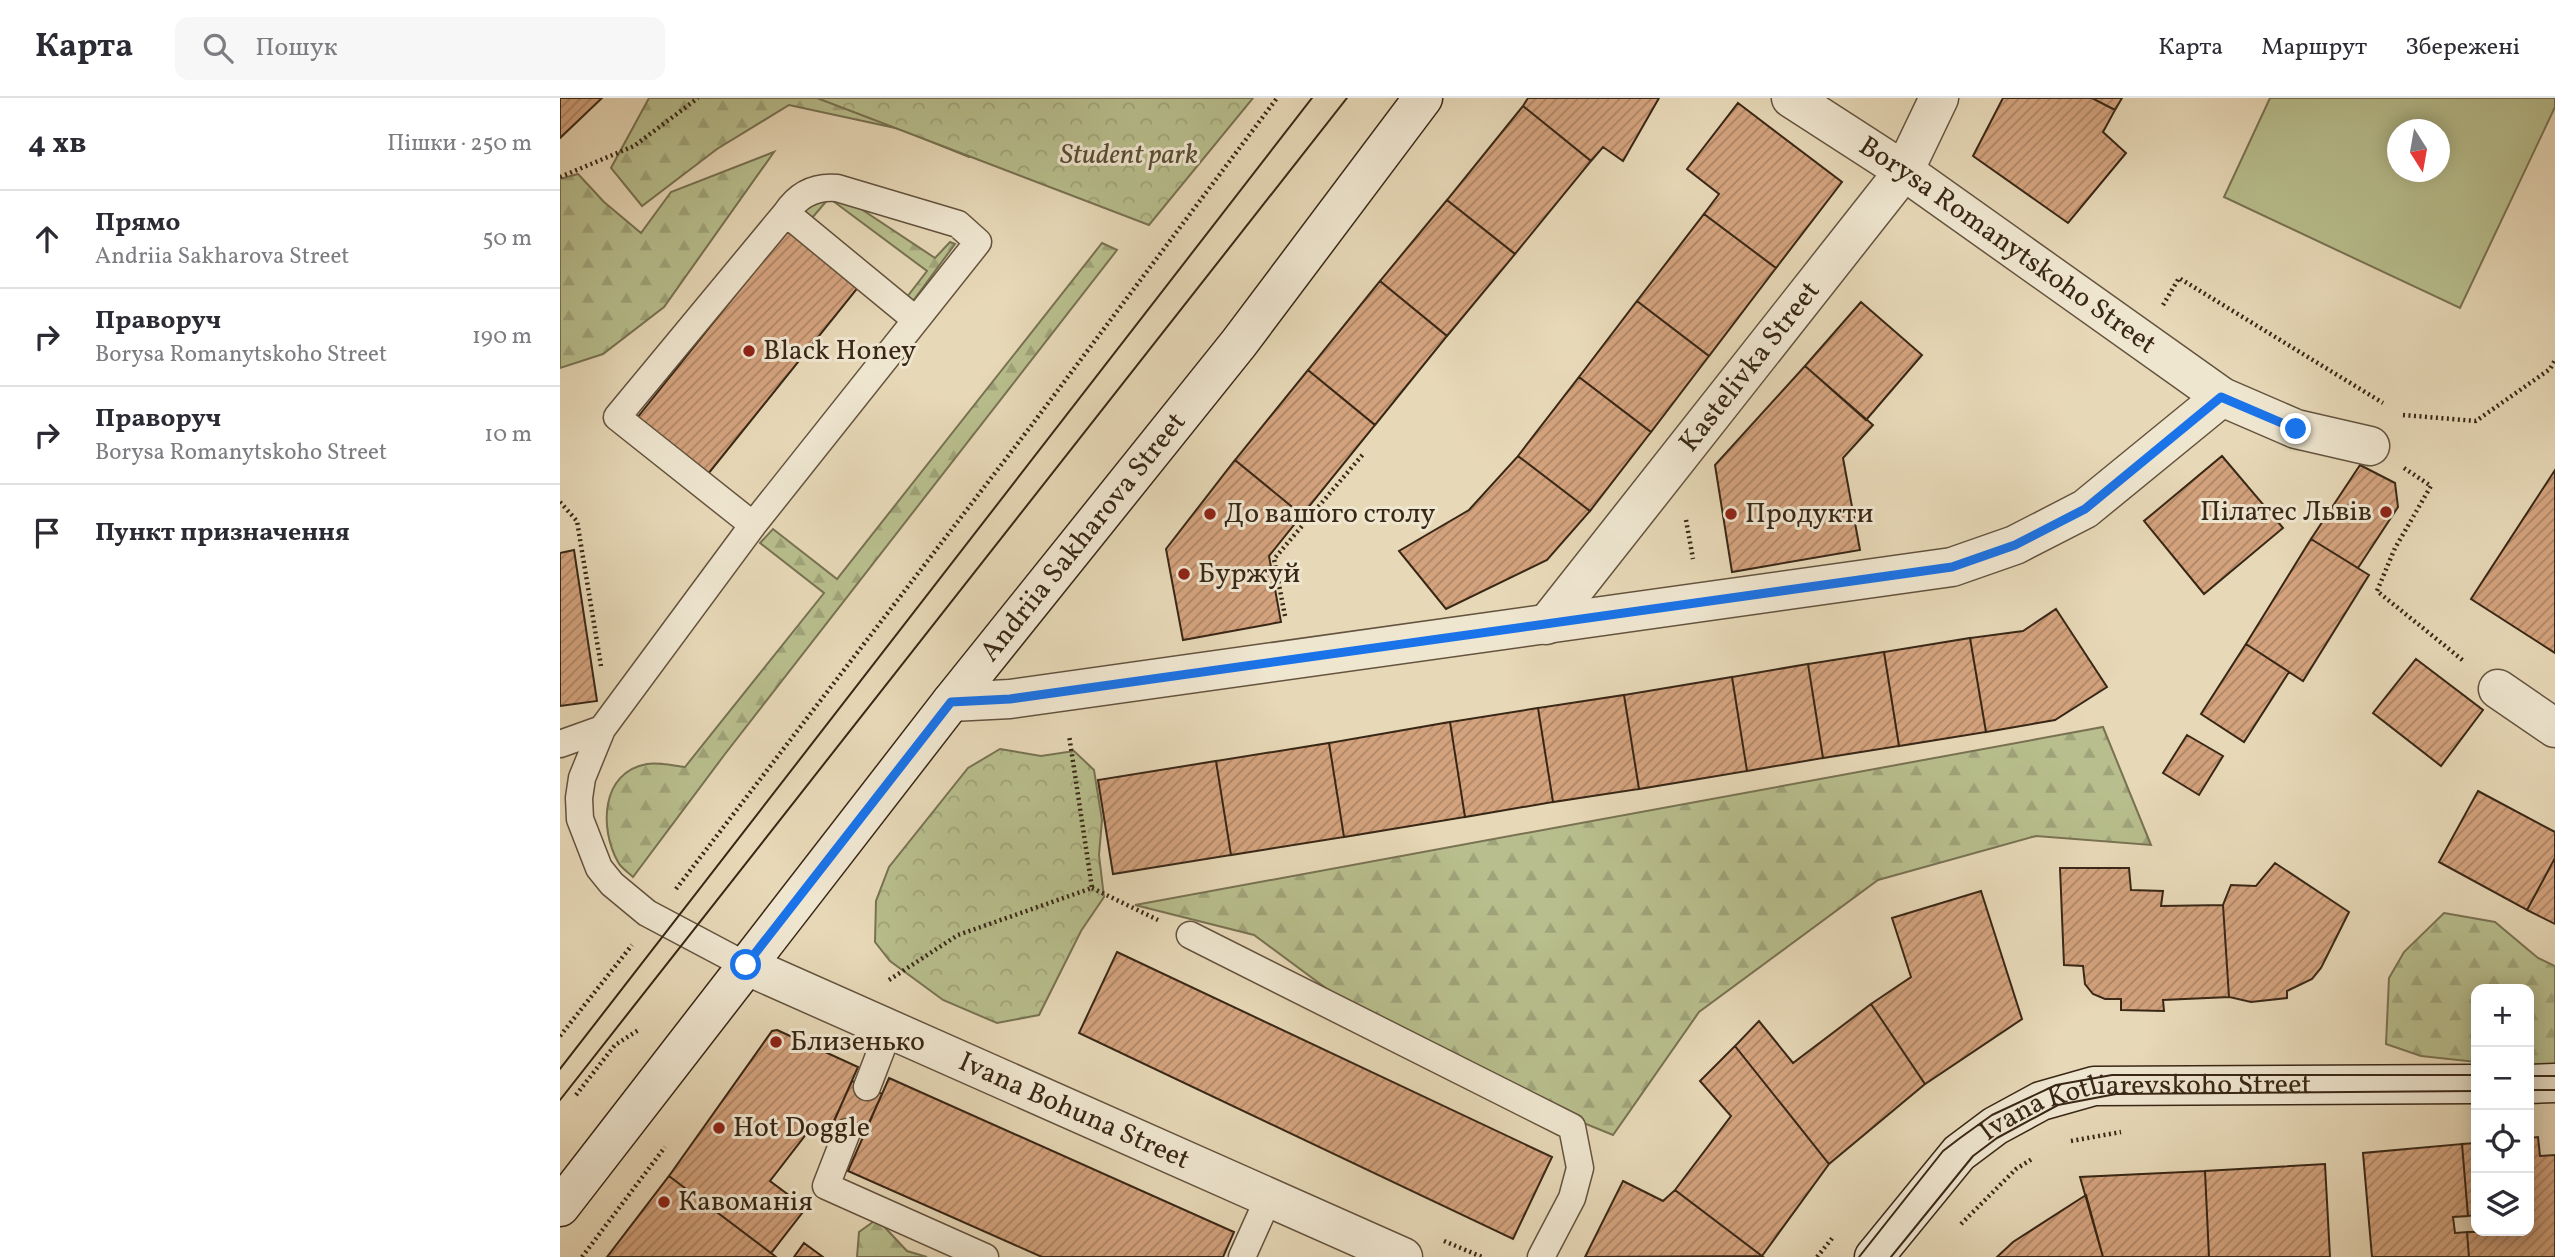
<!DOCTYPE html>
<html lang="uk">
<meta charset="utf-8">
<style>
body{margin:0;font-family:Vollkorn,serif;background:#f7f7f7;color:#2b2b33}
.controls{position:absolute;right:21px;bottom:21px;display:grid;overflow:hidden;border-radius:14px;box-shadow:0 4px 18px #0003}
.controls button{width:63px;height:63px;display:grid;place-items:center;padding:0;border:0;border-bottom:2px solid #e1e1e2;background:#fff;color:#2b2b33;font:35px sans-serif}
.compass{position:absolute;left:1827px;top:21px;width:63px;height:63px;border-radius:50%;background:#fff;box-shadow:0 4px 18px #0003;rotate:169deg}
.stop{position:absolute;width:21px;height:21px;margin:-16px;border:5px solid #1a73e8;border-radius:50%;background:#fff}
.stop.end{background:#1a73e8;border-color:#fff;box-shadow:0 2px 7px #0008}
.list{margin:0;padding:0;list-style:none}
h2{display:flex;justify-content:space-between;align-items:center;height:91px;margin:0;padding:0 28px;font-size:30px}
h2 small{font-size:23px;font-weight:400;color:#7c7c81}
.list li{display:grid;grid-template-columns:46px 1fr auto;gap:21px;align-items:center;box-sizing:border-box;height:98px;padding:0 28px;border-top:2px solid #e1e1e2}
.list b{display:block;font-size:26px;white-space:nowrap}
.list p{margin:0;font-size:23px;white-space:nowrap;color:#7c7c81}
.list em{font-size:23px;font-style:normal;color:#7c7c81}
.icon{flex:none;width:38px;height:38px;fill:none;stroke:currentColor;stroke-width:2;stroke-linecap:round;stroke-linejoin:round}
.map{position:relative;flex:none;width:1995px;height:1159px;overflow:hidden}
header{display:flex;align-items:center;gap:42px;box-sizing:border-box;height:98px;padding:0 35px;background:#fff;border-bottom:2px solid #e1e1e2}
header strong{font-size:33px}
nav{display:flex;gap:38px;margin-inline-start:auto;font-size:24px}
.search{width:490px;height:63px;background:#f7f7f7;display:flex;align-items:center;gap:18px;box-sizing:border-box;padding:0 24px;border-radius:14px;color:#7c7c81;font-size:26px}
main{display:flex}
aside{flex:1;background:#fff}
.map>svg:first-child{display:block}
.grass{fill:#b8be8d;stroke:#787252;stroke-width:2;fill-rule:evenodd}
.forest{fill:url(#forest-firs);stroke:#787252;stroke-width:2}
.park{fill:url(#park-crowns);stroke:#787252;stroke-width:2}
.building{fill:url(#building-hatch);stroke:#392716;stroke-width:2}
.lines{fill:none;stroke-linecap:round;stroke-linejoin:round}
.lane-casing{stroke:#64533e;stroke-width:29}
.street-casing{stroke:#64533e;stroke-width:41}
.secondary-casing{stroke:#392716;stroke-width:41}
.path{stroke:#392716;stroke-width:4.5;stroke-dasharray:2 3.5;stroke-linecap:butt}
.lane{stroke:#efe6d0;stroke-width:26}
.street{stroke:#efe6d0;stroke-width:38}
.secondary{stroke:#efe6d0;stroke-width:38}
.tram{stroke:#392716;stroke-width:2}
.route{stroke:#1a73e8;stroke-width:9}
.poi-dot{fill:#8f2418;stroke:#efe6d0;stroke-width:2.5}
.labels{text-anchor:middle;dominant-baseline:central;stroke-width:6;stroke-linejoin:round;paint-order:stroke}
.park-label{font-size:28px;font-style:italic;fill:#594d34;stroke:#efe6d0}
.street-label{font-size:28px;fill:#392716;stroke:#efe6d0}
.poi-label{font-size:28px;fill:#392716;stroke:#efe6d0;text-anchor:start}
</style>
<header>
<strong>Карта</strong>
<div class="search"><svg class="icon" aria-label="search" viewBox="0 0 24 24"><circle cx="10" cy="10" r="6"/><path d="M15 15l6 6"/></svg>Пошук</div>
<nav><a>Карта</a><a>Маршрут</a><a>Збережені</a></nav>
</header>
<main>
<aside>
<h2>4 хв<small>Пішки · 250 m</small></h2>
<ul class="list">
<li><svg class="icon" aria-label="ahead" viewBox="0 0 24 24"><path d="M12 20V5M6 11l6-6 6 6"/></svg><div><b>Прямо</b><p>Andriia Sakharova Street</p></div><em>50 m</em></li>
<li><svg class="icon" aria-label="right" viewBox="0 0 24 24"><path d="M7 20v-9h11M14 6l5 5-5 5"/></svg><div><b>Праворуч</b><p>Borysa Romanytskoho Street</p></div><em>190 m</em></li>
<li><svg class="icon" aria-label="right" viewBox="0 0 24 24"><path d="M7 20v-9h11M14 6l5 5-5 5"/></svg><div><b>Праворуч</b><p>Borysa Romanytskoho Street</p></div><em>10 m</em></li>
<li><svg class="icon" aria-label="arrive" viewBox="0 0 24 24"><path d="M6 21V4h12l-3 4 3 4H6"/></svg><div><b>Пункт призначення</b></div></li>
</ul>
</aside>
<div class="map">
<svg width="1995" height="1159" viewBox="0 0 1995 1159">
<defs>
<pattern id="forest-firs" width="22" height="20" patternUnits="userSpaceOnUse" patternTransform="scale(1.75)"><rect width="22" height="20" fill="#b8be8d"/><path d="M5 1l3.5 6h-7zM16 11l3.5 6h-7z" fill="#9fa379"/></pattern>
<pattern id="park-crowns" width="20" height="18" patternUnits="userSpaceOnUse" patternTransform="scale(1.75)"><rect width="20" height="18" fill="#b8be8d"/><path d="M2 6a3 3 0 1 1 6 0M12 15a3 3 0 1 1 6 0" fill="none" stroke="#9fa379"/></pattern>
<pattern id="building-hatch" width="6" height="6" patternUnits="userSpaceOnUse" patternTransform="scale(1.75)"><rect width="6" height="6" fill="#d4a37e"/><path d="M-1 1l2-2M0 6l6-6M5 7l2-2" fill="none" stroke="#ad8566"/></pattern>
</defs>
<rect width="100%" height="100%" fill="#e7d8b7"/>
<filter id="stains"><feTurbulence type="fractalNoise" baseFrequency=".00286" numOctaves="4"/><feColorMatrix values="0 0 0 0 .2 0 0 0 0 .09 0 0 0 0 .02 0 0 0 .5 -.17"/></filter>
<radialGradient id="worn" r=".72"><stop offset=".6" stop-color="#630" stop-opacity="0"/><stop offset="1" stop-color="#630" stop-opacity=".3"/></radialGradient>
<path class="grass" d="M 1710,0 L 1995,0 L 1995,9 L 1900,210 L 1664,99 ZM 1838,32 L 1880,32 L 1880,74 L 1838,74 Z"/>
<path class="forest" d="M 89,0 L 606,0 L 544,48 L 409,59 L 340,31 L 229,7 L 157,51 L 82,108 L 51,70 Z
M 214,54 L 104,209 L 43,256 L 0,270 L 0,81 L 18,76 L 44,104 L 81,135 L 111,94 Z
M 280,97 L 375,160 L 390,144 L 395,146 L 353,203 L 347,199 L 367,173 L 269,100 L 246,127 L 241,104 Z
M 542,145 L 557,152 L 165,656 L 73,779 C 68,774 61,770 58,764 C 39,730 41,674 87,666 C 99,664 114,668 125,669 L 264,495 L 200,445 L 213,431 L 277,481 Z
M 1543,629 L 1591,747 L 1476,738 L 1318,782 L 1139,914 L 1053,1037 L 855,956 L 694,837 L 575,807 Z
M 1884,815 L 1935,824 L 1978,860 L 1995,868 L 1995,969 L 1969,968 L 1969,891 L 1916,891 L 1916,964 L 1861,958 L 1826,946 L 1829,880 L 1844,854 Z
M 317,1121 L 347,1153 L 367,1159 L 297,1159 L 299,1134 Z"/>
<path class="park" d="M 257,0 L 693,0 L 589,127 Z
M 440,651 L 481,658 L 514,653 L 534,672 L 542,722 L 539,757 L 544,799 L 521,833 L 479,917 L 437,925 L 383,902 L 330,863 L 315,844 L 316,803 L 329,769 L 408,670 Z"/>
<path class="building" d="M 0,0 L 42,0 L 0,40 Z
M 968,0 L 1099,0 L 1063,63 L 1043,49 L 1031,63 L 963,8 Z
M 1443,0 L 1532,0 L 1555,12 L 1543,34 L 1566,55 L 1508,125 L 1413,58 Z
M 1532,0 L 1562,0 L 1555,12 Z
M 1178,5 L 1282,84 L 1216,170 L 1144,116 L 1159,96 L 1127,71 Z
M 963,8 L 1031,63 L 955,156 L 887,102 Z
M 887,102 L 955,156 L 887,238 L 820,183 Z
M 1144,116 L 1216,170 L 1149,258 L 1077,203 Z
M 229,130 L 300,187 L 148,376 L 77,320 Z
M 820,183 L 887,238 L 815,327 L 748,272 Z
M 1077,203 L 1149,258 L 1091,334 L 1019,279 Z
M 1301,204 L 1362,257 L 1306,322 L 1245,268 Z
M 1245,268 L 1313,327 L 1283,360 L 1300,452 L 1172,474 L 1155,367 Z
M 748,272 L 815,327 L 742,417 L 675,362 Z
M 1019,279 L 1091,334 L 1030,413 L 958,358 Z
M 958,358 L 1030,413 L 987,462 L 886,511 L 839,453 L 909,412 Z
M 1662,358 L 1723,430 L 1644,496 L 1584,423 Z
M 675,362 L 742,417 L 709,458 L 721,524 L 623,542 L 606,451 Z
M 1800,367 L 1835,385 L 1838,409 L 1798,470 L 1751,441 Z
M 1995,372 L 1995,555 L 1911,501 Z
M 1751,441 L 1809,477 L 1743,583 L 1686,546 Z
M 14,452 L 37,603 L 0,608 L 0,455 Z
M 1496,511 L 1547,589 L 1495,622 L 1426,634 L 1410,540 L 1463,533 Z
M 1410,540 L 1426,634 L 1339,648 L 1324,554 Z
M 1686,546 L 1729,574 L 1684,644 L 1641,616 Z
M 1324,554 L 1339,648 L 1263,660 L 1248,566 Z
M 1856,561 L 1923,612 L 1881,668 L 1813,615 Z
M 1248,566 L 1263,660 L 1187,673 L 1172,579 Z
M 1172,579 L 1187,673 L 1079,691 L 1064,597 Z
M 1064,597 L 1079,691 L 993,704 L 978,610 Z
M 978,610 L 993,704 L 905,719 L 890,624 Z
M 890,624 L 905,719 L 784,739 L 769,645 Z
M 1627,637 L 1663,658 L 1639,697 L 1603,675 Z
M 769,645 L 784,739 L 671,757 L 656,663 Z
M 656,663 L 671,757 L 553,776 L 538,682 Z
M 1918,693 L 1995,734 L 1995,760 L 1967,812 L 1879,764 Z
M 1995,760 L 1995,826 L 1967,812 Z
M 1715,765 L 1789,814 L 1761,870 L 1752,881 L 1727,893 L 1727,900 L 1691,904 L 1669,899 L 1663,807 L 1671,787 L 1696,788 Z
M 1500,770 L 1569,770 L 1571,792 L 1603,793 L 1601,808 L 1663,807 L 1669,899 L 1603,902 L 1604,913 L 1561,912 L 1561,901 L 1545,901 L 1533,896 L 1525,886 L 1523,868 L 1504,867 Z
M 1421,793 L 1462,921 L 1365,986 L 1311,906 L 1351,879 L 1332,820 Z
M 557,854 L 992,1059 L 953,1141 L 519,935 Z
M 1311,906 L 1365,986 L 1269,1066 L 1175,948 L 1199,923 L 1233,965 Z
M 217,932 L 298,969 L 268,1037 L 251,1030 L 210,1083 L 246,1110 L 211,1155 L 109,1078 L 212,933 Z
M 1175,948 L 1269,1066 L 1202,1158 L 1115,1092 L 1171,1018 L 1140,983 Z
M 329,980 L 674,1134 L 663,1159 L 482,1159 L 288,1073 Z
M 292,983 L 322,996 L 302,1040 L 272,1027 Z
M 1978,1039 L 1980,1058 L 1995,1057 L 1995,1159 L 1909,1159 L 1907,1134 L 1969,1133 L 1969,1040 Z
M 1916,1045 L 1916,1117 L 1908,1118 L 1902,1046 Z
M 1902,1046 L 1908,1118 L 1893,1119 L 1895,1135 L 1907,1134 L 1909,1159 L 1812,1159 L 1803,1055 Z
M 1765,1066 L 1770,1159 L 1649,1159 L 1645,1073 Z
M 1645,1073 L 1649,1159 L 1543,1159 L 1520,1079 Z
M 109,1078 L 211,1155 L 216,1159 L 47,1159 Z
M 1063,1083 L 1103,1103 L 1115,1092 L 1202,1158 L 1025,1159 Z
M 1526,1097 L 1543,1159 L 1437,1159 L 1453,1144 Z
M 244,1145 L 263,1159 L 234,1159 Z"/>
<g class="lines">
<defs>
<path id="lane" d="M 193,427 L 57,319 L 226,115 L 356,222
M 42,631 L 22,680 L 19,700 L 20,721 L 39,770 L 52,786 L 87,815 L 185,867
M 0,646 L 42,631 L 193,427 L 418,144 L 398,126 L 277,90 C 255,88 238,97 226,115
M 630,837 L 1012,1029 L 1020,1070 L 1012,1100 L 981,1159
M 307,989 L 330,929
M 287,1034 L 266,1088 L 425,1159
M 682,1159 L 709,1099"/>
<g id="street">
<path id="s1" d="M 1231,0 L 1344,73 L 1662,299 L 1736,331 L 1810,348"/>
<path id="s2" d="M 986,527 L 1344,73 L 1379,0"/>
<path d="M 1938,591 L 1995,630"/>
<path d="M 391,604 L 450,601 L 1392,469 L 1455,447 L 1525,411 L 1662,299"/>
<path id="s3" d="M 185,867 L 843,1159"/>
</g>
<g id="secondary">
<path d="M 1969,986 L 1995,985"/>
<path id="s4" d="M 0,1109 L 391,604 L 679,245 L 863,0"/>
<path id="s5" d="M 1314,1159 L 1399,1055 L 1435,1028 L 1481,1003 L 1534,988 L 1916,986"/>
</g>
</defs>
<use href="#lane" class="lane-casing"/>
<use href="#street" class="street-casing"/>
<use href="#secondary" class="secondary-casing"/>
<path class="path" d="M 0,79 L 74,48 L 138,0
M 1603,207 L 1619,180 L 1823,305
M 1843,317 L 1916,323 L 1990,271 L 1995,262
M 1844,370 L 1871,388 L 1835,450 L 1817,493 L 1905,564
M 0,404 L 17,423 L 41,568
M 1126,422 L 1133,461
M 725,518 L 714,461 L 804,355
M 532,790 L 598,822
M 116,791 L 471,328 L 717,0
M 329,882 L 398,837 L 532,790 L 509,637
M 0,938 L 72,847
M 16,997 L 55,947 L 80,931
M 1511,1043 L 1561,1034
M 1401,1126 L 1456,1071 L 1472,1061
M 884,1143 L 922,1159
M 22,1159 L 105,1049
M 1257,1159 L 1274,1138"/>
<use href="#lane" class="lane"/>
<use href="#street" class="street"/>
<use href="#secondary" class="secondary"/>
<path class="tram" d="M 0,971 L 752,0
M 1969,978 L 1995,978
M 1969,992 L 1995,992
M 0,1002 L 787,0
M 1299,1159 L 1383,1053 L 1400,1040 L 1432,1017 L 1496,987 L 1552,977 L 1916,977
M 1331,1159 L 1413,1058 L 1437,1040 L 1498,1007 L 1556,996 L 1916,993"/>
</g>
<g class="lines">
<path class="route" d="M 186,867 L 391,604 L 450,601 L 1392,469 L 1455,447 L 1525,411 L 1661,299 L 1736,331"/>
</g>
<g class="poi-dot">
<circle cx="189" cy="253" r="7"/>
<circle cx="1826" cy="414" r="7"/>
<circle cx="650" cy="416" r="7"/>
<circle cx="1171" cy="416" r="7"/>
<circle cx="624" cy="476" r="7"/>
<circle cx="216" cy="944" r="7"/>
<circle cx="159" cy="1030" r="7"/>
<circle cx="104" cy="1104" r="7"/>
</g>
<g class="labels">
<g class="park-label">
<text x="569" y="57">Student park</text>
</g>
<g class="street-label">
<text stroke="none"><textPath href="#s1" startOffset="262">Borysa Romanytskoho Street</textPath></text>
<text stroke="none"><textPath href="#s2" startOffset="329">Kastelivka Street</textPath></text>
<text stroke="none"><textPath href="#s4" startOffset="850">Andriia Sakharova Street</textPath></text>
<text stroke="none"><textPath href="#s3" startOffset="360">Ivana Bohuna Street</textPath></text>
<text stroke="none"><textPath href="#s5" startOffset="334">Ivana Kotliarevskoho Street</textPath></text>
</g>
<g class="poi-label">
<text x="203" y="253">Black Honey</text>
<text x="1812" y="414" text-anchor="end">Пілатес Львів</text>
<text x="664" y="416">До вашого столу</text>
<text x="1185" y="416">Продукти</text>
<text x="638" y="476">Буржуй</text>
<text x="230" y="944">Близенько</text>
<text x="173" y="1030">Hot Doggle</text>
<text x="118" y="1104">Кавоманія</text>
</g>
</g>
<rect width="100%" height="100%" filter="url(#stains)"/>
<rect width="100%" height="100%" fill="url(#worn)"/>
</svg>
<div class="controls">
<button>+</button>
<button>−</button>
<button><svg class="icon" aria-label="locate" viewBox="0 0 24 24"><circle cx="12" cy="12" r="6"/><path d="M12 2v4M12 18v4M2 12h4M18 12h4"/></svg></button>
<button><svg class="icon" aria-label="layers" viewBox="0 0 24 24"><path d="M12 4l9 5-9 5-9-5zM3 14l9 5 9-5"/></svg></button>
</div>
<svg class="compass" viewBox="-18 -18 36 36"><path d="M0-13l5 13h-10z" fill="#e53935"/><path d="M0 13l5-13h-10z" fill="#7c7c81"/></svg>
<div class="stop" style="left:186px;top:867px"></div>
<div class="stop end" style="left:1736px;top:331px"></div>
</div>
</main>
